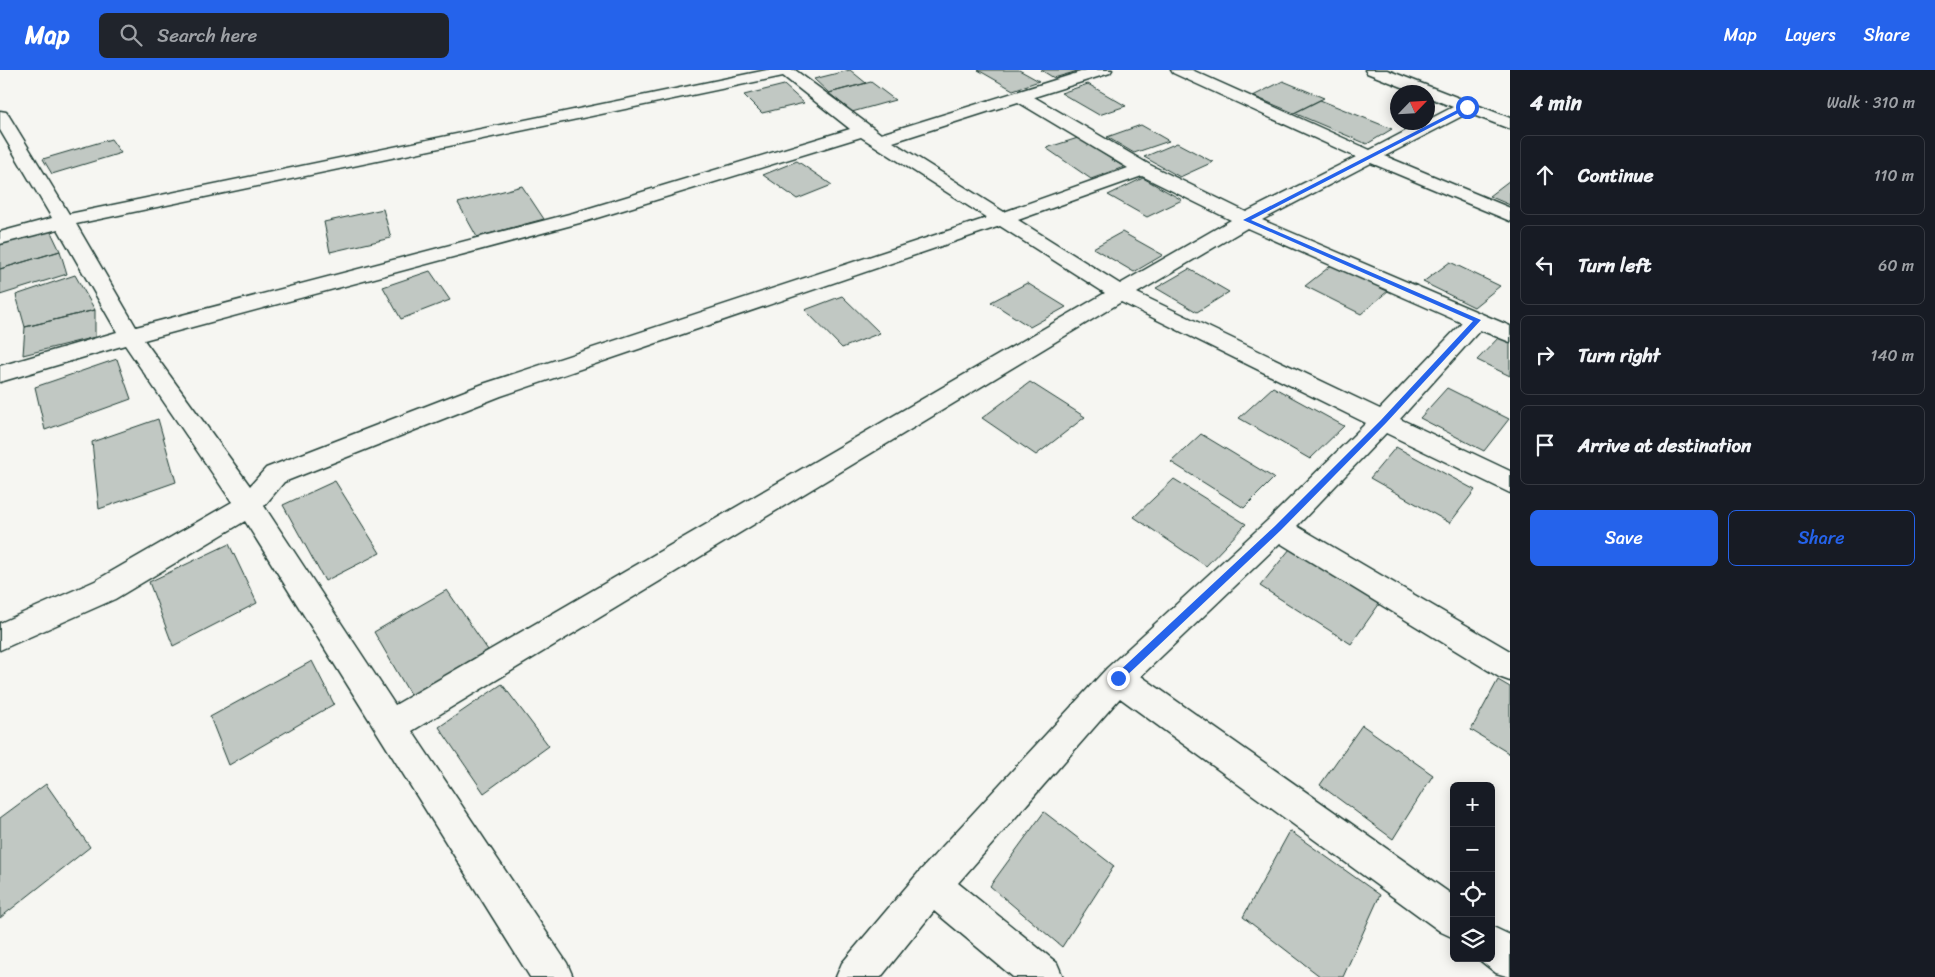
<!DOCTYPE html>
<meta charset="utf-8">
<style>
body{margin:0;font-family:Sriracha,sans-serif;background:#20242c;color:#f1f3f6}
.controls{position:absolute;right:15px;bottom:15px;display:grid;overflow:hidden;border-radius:8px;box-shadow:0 2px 12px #0003}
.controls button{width:45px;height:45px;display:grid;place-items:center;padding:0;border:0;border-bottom:1px solid #363941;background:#171b24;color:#f1f3f6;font:25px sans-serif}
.compass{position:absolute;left:1390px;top:15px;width:45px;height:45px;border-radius:50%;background:#171b24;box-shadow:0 2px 12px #0003;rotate:65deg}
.stop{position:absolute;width:15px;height:15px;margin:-11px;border:4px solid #2563eb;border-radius:50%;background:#fff}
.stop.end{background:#2563eb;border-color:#fff;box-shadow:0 1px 5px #0008}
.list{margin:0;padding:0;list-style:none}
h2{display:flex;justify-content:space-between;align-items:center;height:65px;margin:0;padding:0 20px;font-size:21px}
h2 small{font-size:16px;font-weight:400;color:#9ea1a6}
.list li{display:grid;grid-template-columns:32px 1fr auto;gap:15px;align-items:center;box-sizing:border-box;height:80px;margin:0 10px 10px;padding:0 10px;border:1px solid #363941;border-radius:8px}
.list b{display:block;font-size:19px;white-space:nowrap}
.list em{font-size:16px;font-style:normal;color:#9ea1a6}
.actions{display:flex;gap:10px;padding:15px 20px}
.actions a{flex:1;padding:11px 0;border:1px solid #2563eb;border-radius:8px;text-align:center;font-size:18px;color:#2563eb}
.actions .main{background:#2563eb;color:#fff}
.icon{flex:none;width:28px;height:28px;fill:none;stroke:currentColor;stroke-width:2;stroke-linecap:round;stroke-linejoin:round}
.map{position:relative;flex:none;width:1510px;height:907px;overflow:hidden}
header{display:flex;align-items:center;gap:30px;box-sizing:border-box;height:70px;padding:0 25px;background:#2563eb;color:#fff}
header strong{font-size:24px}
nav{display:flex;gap:28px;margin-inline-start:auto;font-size:18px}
.search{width:350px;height:45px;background:#20242c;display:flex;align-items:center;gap:12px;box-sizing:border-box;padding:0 18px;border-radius:8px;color:#9ea1a6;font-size:19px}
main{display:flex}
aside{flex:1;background:#171b24}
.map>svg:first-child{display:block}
.building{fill:#c1c8c3;stroke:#1f3d34}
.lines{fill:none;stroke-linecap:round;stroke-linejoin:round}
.minor-casing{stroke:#1f3d34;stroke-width:3}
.minor{fill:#f6f6f2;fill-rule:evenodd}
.route{fill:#2563eb}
</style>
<header>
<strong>Map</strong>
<div class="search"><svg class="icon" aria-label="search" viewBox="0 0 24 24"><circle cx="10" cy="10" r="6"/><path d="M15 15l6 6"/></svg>Search here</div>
<nav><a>Map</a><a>Layers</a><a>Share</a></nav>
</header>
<main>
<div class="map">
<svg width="1510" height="907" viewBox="0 0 1510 907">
<rect width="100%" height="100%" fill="#f6f6f2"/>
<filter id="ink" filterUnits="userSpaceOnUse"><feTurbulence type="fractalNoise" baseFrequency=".02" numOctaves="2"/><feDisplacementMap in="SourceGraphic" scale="10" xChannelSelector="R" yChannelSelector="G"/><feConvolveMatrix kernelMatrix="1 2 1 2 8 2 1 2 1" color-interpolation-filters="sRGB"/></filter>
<g filter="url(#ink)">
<path class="building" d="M 850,0 L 866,13 L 829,23 L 814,9 Z
M 978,0 L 1019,0 L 1039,11 L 1013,20 Z
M 1041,0 L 1081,0 L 1054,8 Z
M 1283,11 L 1324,28 L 1294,43 L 1253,26 Z
M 871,12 L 895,30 L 852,42 L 829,23 Z
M 1088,14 L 1126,36 L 1099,45 L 1061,23 Z
M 784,15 L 804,33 L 762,43 L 744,25 Z
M 1320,30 L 1392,59 L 1367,74 L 1294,43 Z
M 1141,55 L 1169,71 L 1134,83 L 1107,67 Z
M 1078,68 L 1124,97 L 1091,109 L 1046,78 Z
M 111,69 L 121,83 L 52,104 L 43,89 Z
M 1177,73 L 1213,92 L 1180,107 L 1144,87 Z
M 797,91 L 832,115 L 797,129 L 763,105 Z
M 1143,108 L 1182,130 L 1147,147 L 1108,125 Z
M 1510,110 L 1510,135 L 1489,126 Z
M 522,116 L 544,149 L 477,167 L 458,133 Z
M 383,139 L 391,168 L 330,182 L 324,152 Z
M 50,160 L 60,181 L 0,199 L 0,175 Z
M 1122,162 L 1163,185 L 1134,202 L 1093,178 Z
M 60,181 L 67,204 L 0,225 L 0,199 Z
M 1450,192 L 1500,216 L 1474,237 L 1423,212 Z
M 1333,194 L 1389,220 L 1361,244 L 1305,216 Z
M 1189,199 L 1229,222 L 1197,242 L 1156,218 Z
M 430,201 L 450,230 L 401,249 L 383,217 Z
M 75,205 L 95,240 L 25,257 L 16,225 Z
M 1027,213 L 1066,237 L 1030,257 L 991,232 Z
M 842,226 L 880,263 L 842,278 L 805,240 Z
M 95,240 L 95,267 L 23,285 L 25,257 Z
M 1501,265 L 1510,269 L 1510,306 L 1477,290 Z
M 117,289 L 131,329 L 45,360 L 35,317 Z
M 1030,312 L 1085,347 L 1036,385 L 982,348 Z
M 1273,317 L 1344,356 L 1310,389 L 1239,348 Z
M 1447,318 L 1509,349 L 1484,381 L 1420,348 Z
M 158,349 L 176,412 L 99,439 L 92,372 Z
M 1201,364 L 1274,408 L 1244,438 L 1171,392 Z
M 1396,377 L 1475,420 L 1450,453 L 1370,408 Z
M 1174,409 L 1246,454 L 1206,496 L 1134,447 Z
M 335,411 L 380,483 L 325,511 L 283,435 Z
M 229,474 L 257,533 L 173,576 L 149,512 Z
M 1290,479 L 1380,533 L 1351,574 L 1260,516 Z
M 447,520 L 488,580 L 411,626 L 374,562 Z
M 312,591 L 334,634 L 229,695 L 210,647 Z
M 1498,610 L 1510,617 L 1510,684 L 1471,660 Z
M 502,614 L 549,676 L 484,723 L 439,657 Z
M 1362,655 L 1433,705 L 1393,769 L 1320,715 Z
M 46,714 L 90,777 L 0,848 L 0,748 Z
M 1044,742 L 1114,796 L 1062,877 L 990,816 Z
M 1290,761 L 1380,825 L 1343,907 L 1321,907 L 1243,847 Z"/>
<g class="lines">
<defs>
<path id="minor" d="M 767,0 L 795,0 L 881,64 L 1087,0 L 1112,0 L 1110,3 L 1034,27 L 1150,95 L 1246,142 L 1356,87 L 1173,3 L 1171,0 L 1192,0 L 1370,80 L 1423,52 L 1428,52 L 1428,50 L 1453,37 L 1428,27 L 1428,22 L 1415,22 L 1367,3 L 1365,0 L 1387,0 L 1510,48 L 1510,59 L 1468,43 L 1385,86 L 1510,138 L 1510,151 L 1371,93 L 1262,150 L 1510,256 L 1510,272 L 1480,260 L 1400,349 L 1510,401 L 1510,423 L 1386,363 L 1297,456 L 1510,581 L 1510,611 L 1499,607 L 1280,473 L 1141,606 L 1454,826 L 1454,868 L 1441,862 L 1120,628 L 958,813 L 1057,893 L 1063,907 L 1013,907 L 934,841 L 881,907 L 836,907 L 842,893 L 919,802 L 1107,598 L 1268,450 L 1366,353 L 1121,232 L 412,661 L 567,893 L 573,907 L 530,907 L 245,451 L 115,529 L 0,580 L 0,553 L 95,511 L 232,432 L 125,275 L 0,312 L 0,296 L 117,262 L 58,159 L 0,174 L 0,162 L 52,148 L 0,60 L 0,41 L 6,42 L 9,46 L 69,144 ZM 783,6 L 850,59 L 573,143 L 136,257 L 76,154 ZM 1018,32 L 1128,98 L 1004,142 L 893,72 ZM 861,67 L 987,148 L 483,314 L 266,398 L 250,416 L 144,270 L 587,151 ZM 1142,106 L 1231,150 L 1120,214 L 1018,150 ZM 1000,156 L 1105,223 L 395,635 L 264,436 L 284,412 L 501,326 ZM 1247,158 L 1462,253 L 1380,339 L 1137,223 Z
M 1491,856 L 1510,865 L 1510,907 L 1496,903 L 1477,888 L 1491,888 Z"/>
</defs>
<use href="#minor" class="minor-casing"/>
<use href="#minor" class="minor"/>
</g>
</g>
<path class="route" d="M 1465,36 L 1470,37 L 1251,150 L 1481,250 L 1386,353 L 1281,460 L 1121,611 L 1115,611 L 1115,605 L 1275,456 L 1381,350 L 1473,251 L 1243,150 Z"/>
</svg>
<div class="controls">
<button>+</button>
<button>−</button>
<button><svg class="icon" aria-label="locate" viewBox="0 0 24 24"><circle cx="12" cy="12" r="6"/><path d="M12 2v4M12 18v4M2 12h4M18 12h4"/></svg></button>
<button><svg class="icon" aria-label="layers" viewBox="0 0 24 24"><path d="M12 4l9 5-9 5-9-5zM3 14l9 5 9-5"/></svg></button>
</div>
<svg class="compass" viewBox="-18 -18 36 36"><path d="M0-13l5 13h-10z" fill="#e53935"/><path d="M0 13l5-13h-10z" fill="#9ea1a6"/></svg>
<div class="stop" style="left:1467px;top:37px"></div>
<div class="stop end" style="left:1118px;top:608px"></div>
</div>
<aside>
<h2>4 min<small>Walk · 310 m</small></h2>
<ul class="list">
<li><svg class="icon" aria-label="ahead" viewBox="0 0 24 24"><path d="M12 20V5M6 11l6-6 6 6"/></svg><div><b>Continue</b></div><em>110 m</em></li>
<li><svg class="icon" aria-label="left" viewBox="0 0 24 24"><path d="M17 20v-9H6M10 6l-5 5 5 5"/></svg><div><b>Turn left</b></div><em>60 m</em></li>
<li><svg class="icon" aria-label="right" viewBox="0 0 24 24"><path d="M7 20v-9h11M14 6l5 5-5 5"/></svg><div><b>Turn right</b></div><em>140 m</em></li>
<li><svg class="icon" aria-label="arrive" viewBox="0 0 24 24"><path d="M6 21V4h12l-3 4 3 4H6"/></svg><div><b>Arrive at destination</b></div></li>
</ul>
<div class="actions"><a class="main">Save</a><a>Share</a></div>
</aside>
</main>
